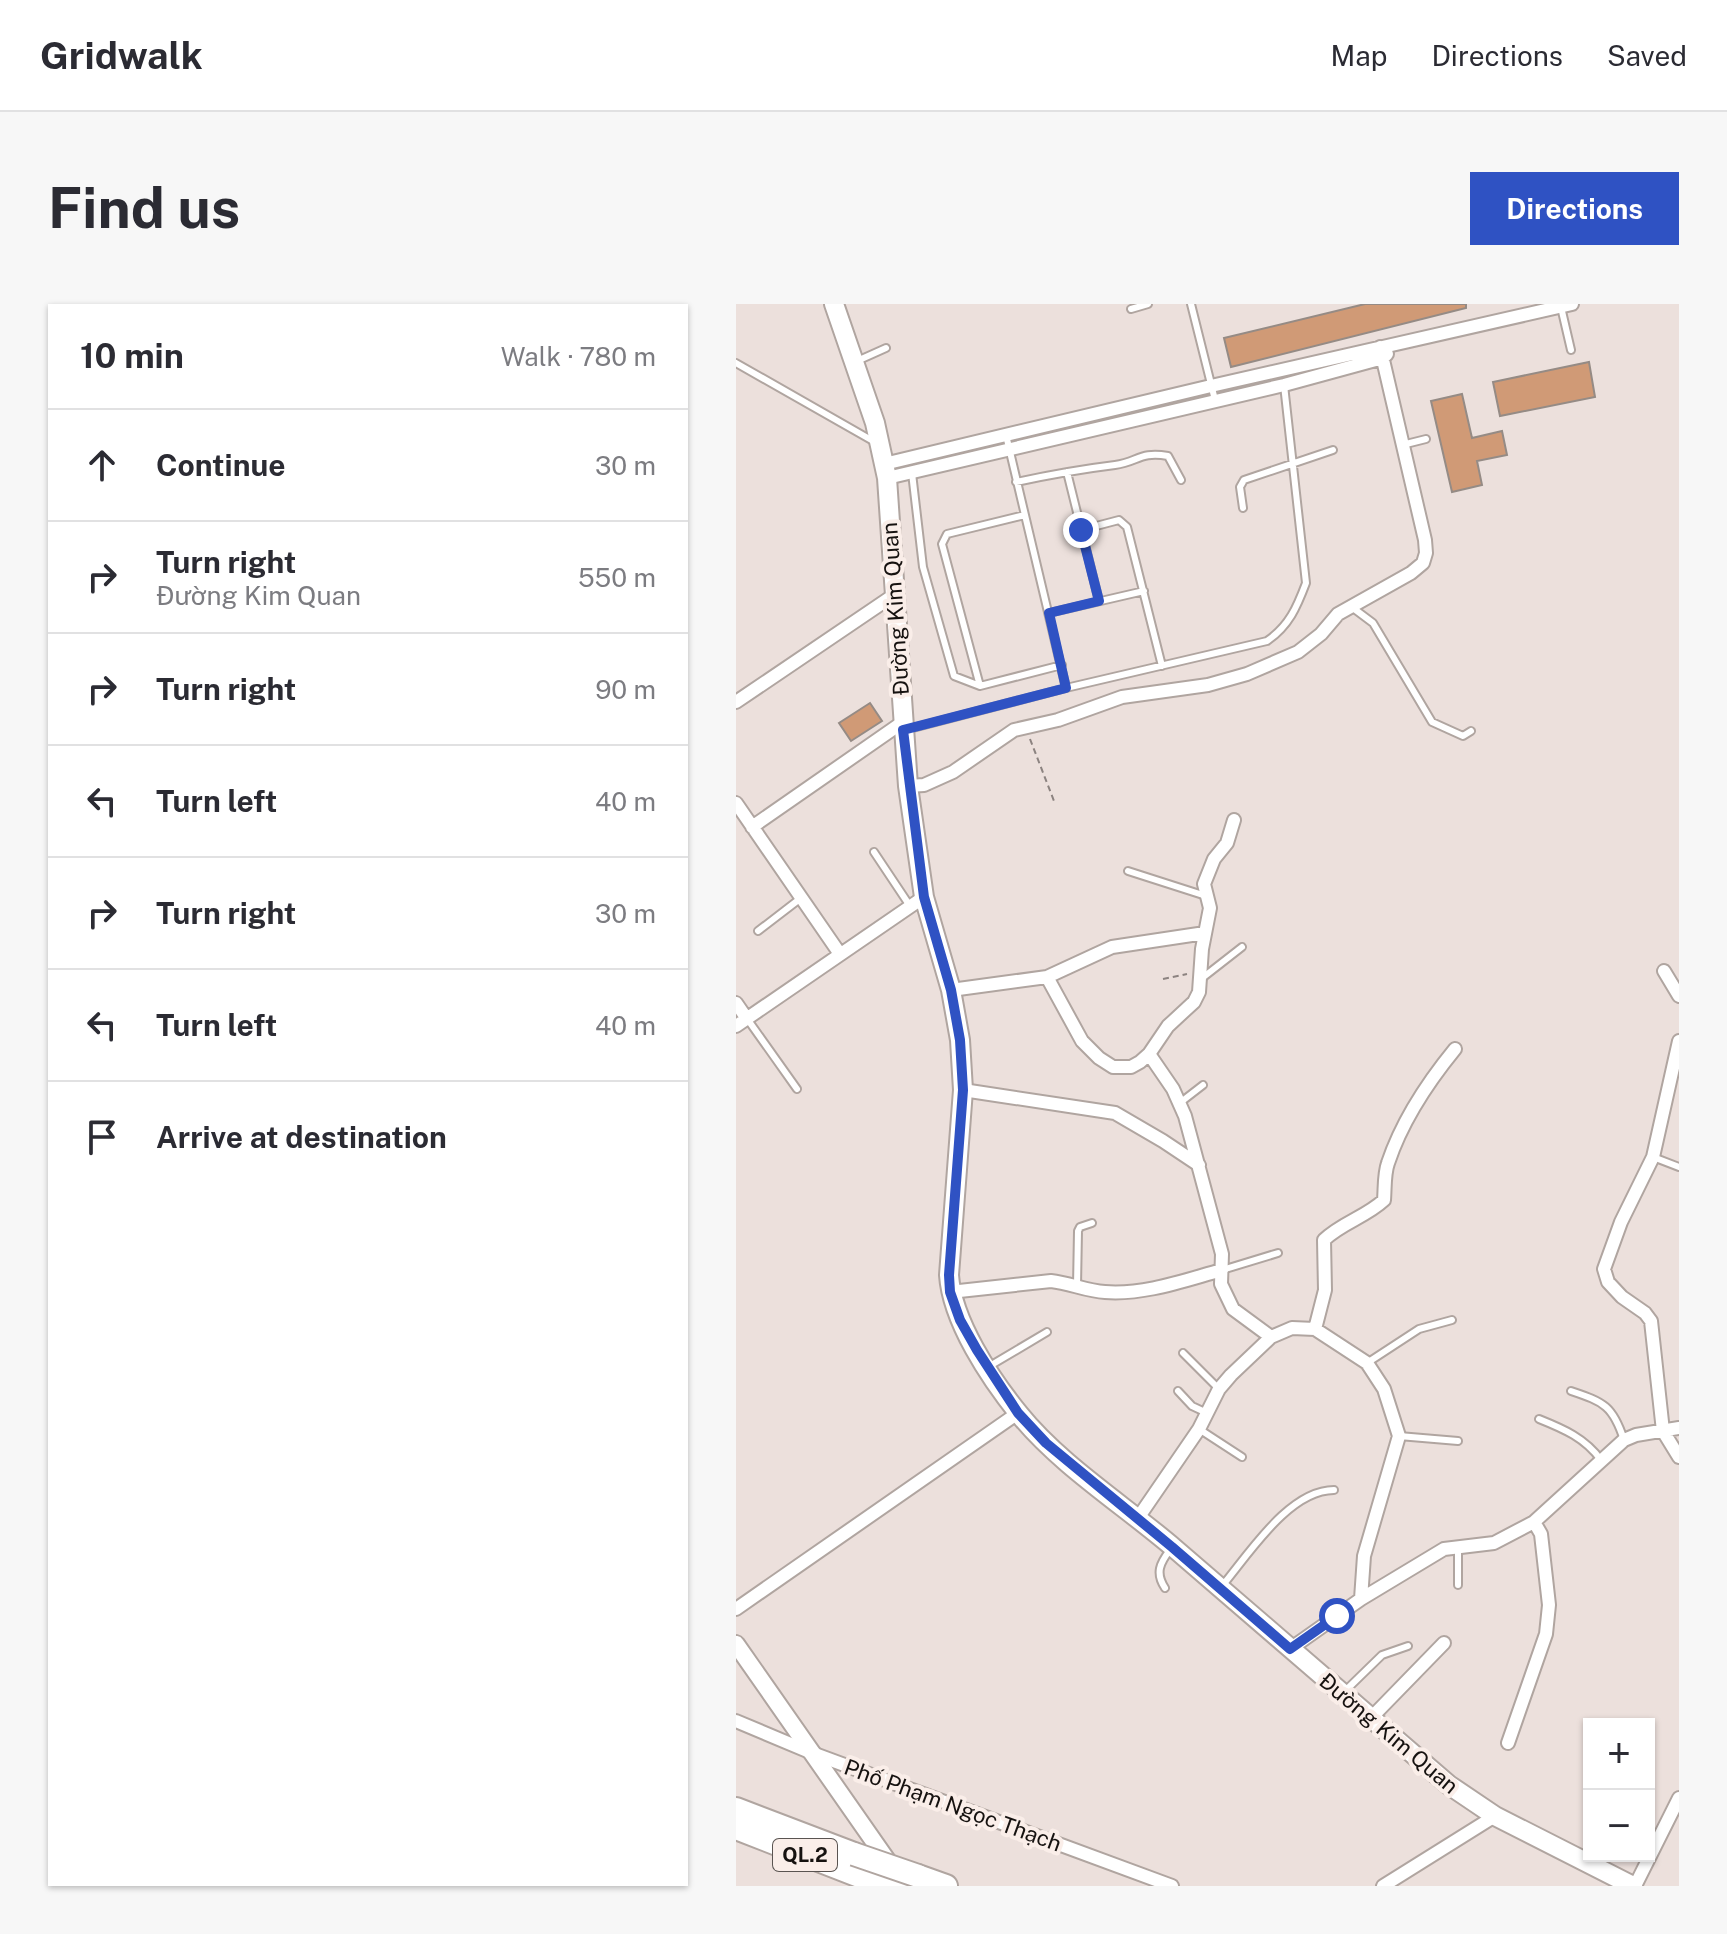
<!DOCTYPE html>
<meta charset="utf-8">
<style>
body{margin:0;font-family:"Public Sans",sans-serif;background:#f7f7f7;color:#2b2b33}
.controls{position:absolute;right:24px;bottom:24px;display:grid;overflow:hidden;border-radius:0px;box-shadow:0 2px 6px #0004}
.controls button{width:72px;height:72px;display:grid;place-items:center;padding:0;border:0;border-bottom:2px solid #e1e1e2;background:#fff;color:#2b2b33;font:40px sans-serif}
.stop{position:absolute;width:24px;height:24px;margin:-18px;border:6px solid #2f52c3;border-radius:50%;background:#fff}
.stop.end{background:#2f52c3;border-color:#fff;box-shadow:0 2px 8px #0008}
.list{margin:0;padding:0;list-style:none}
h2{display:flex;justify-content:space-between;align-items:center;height:104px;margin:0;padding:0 32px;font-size:34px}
h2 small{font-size:26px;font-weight:400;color:#7c7c81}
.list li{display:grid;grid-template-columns:52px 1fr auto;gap:24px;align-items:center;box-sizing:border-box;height:112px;padding:0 32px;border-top:2px solid #e1e1e2}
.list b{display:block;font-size:30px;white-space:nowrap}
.list p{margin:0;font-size:26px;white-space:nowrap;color:#7c7c81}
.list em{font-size:26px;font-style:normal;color:#7c7c81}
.icon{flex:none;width:44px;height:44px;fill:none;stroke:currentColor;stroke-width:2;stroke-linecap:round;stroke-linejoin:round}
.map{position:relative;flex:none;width:943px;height:1582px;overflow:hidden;border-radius:0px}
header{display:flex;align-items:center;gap:48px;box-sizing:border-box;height:112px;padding:0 40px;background:#fff;border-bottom:2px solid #e1e1e2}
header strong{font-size:38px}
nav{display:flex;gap:44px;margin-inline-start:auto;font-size:28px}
.intro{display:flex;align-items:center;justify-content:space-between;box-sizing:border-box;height:192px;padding:0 48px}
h1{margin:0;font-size:56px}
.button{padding:20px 36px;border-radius:0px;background:#2f52c3;color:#fff;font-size:28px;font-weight:700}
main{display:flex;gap:48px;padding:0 48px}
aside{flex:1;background:#fff;border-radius:0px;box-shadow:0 2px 6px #0004}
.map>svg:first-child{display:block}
.building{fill:#d09a76;stroke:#958b85;stroke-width:2}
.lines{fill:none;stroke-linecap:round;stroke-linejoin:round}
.service-casing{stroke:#b0a5a0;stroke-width:10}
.minor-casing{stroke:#b0a5a0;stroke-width:16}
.tertiary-casing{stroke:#b0a5a0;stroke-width:20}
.secondary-casing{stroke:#b0a5a0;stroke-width:22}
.trunk-casing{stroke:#b0a5a0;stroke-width:26}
.path{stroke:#8c8380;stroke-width:2;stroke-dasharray:6 4;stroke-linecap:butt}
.service{stroke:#fff;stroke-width:6}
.minor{stroke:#fff;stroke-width:12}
.tertiary{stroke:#fff;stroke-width:16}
.secondary{stroke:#fff;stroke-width:18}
.trunk{stroke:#fff;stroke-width:22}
.trunk-bridge-casing{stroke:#b0a5a0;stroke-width:26;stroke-linecap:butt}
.trunk-bridge{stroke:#fff;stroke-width:22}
.route{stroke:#2f52c3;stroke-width:10}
.labels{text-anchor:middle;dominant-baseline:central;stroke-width:8;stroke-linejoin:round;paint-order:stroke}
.shield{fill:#faeee9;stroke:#5a5451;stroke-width:2}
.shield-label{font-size:20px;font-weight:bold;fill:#161210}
.street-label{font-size:22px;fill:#161210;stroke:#faeee9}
</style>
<header>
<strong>Gridwalk</strong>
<nav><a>Map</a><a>Directions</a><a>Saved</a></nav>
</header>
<div class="intro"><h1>Find us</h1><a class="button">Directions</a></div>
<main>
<aside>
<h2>10 min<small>Walk · 780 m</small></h2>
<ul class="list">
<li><svg class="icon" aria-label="ahead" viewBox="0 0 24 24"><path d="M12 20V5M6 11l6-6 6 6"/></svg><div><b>Continue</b></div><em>30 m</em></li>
<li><svg class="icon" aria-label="right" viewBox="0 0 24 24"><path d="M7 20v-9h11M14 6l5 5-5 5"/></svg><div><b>Turn right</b><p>Đường Kim Quan</p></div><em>550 m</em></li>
<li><svg class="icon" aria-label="right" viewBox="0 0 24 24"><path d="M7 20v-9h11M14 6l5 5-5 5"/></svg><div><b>Turn right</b></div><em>90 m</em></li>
<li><svg class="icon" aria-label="left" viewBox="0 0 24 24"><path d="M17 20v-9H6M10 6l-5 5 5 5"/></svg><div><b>Turn left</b></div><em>40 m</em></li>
<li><svg class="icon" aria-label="right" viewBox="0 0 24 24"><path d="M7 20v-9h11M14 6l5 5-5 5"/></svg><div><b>Turn right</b></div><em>30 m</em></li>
<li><svg class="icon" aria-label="left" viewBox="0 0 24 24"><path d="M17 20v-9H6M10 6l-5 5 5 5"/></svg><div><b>Turn left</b></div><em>40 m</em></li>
<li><svg class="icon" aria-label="arrive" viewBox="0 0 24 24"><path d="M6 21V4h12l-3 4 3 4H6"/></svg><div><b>Arrive at destination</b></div></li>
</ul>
</aside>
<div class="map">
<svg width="943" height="1582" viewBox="0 0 943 1582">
<rect width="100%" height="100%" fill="#ece0dc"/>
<path class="building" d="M 629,0 L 730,0 L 730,4 L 495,63 L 488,34 Z
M 853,58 L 859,93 L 764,112 L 757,78 Z
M 726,90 L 736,134 L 766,127 L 771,151 L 741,157 L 746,181 L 716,188 L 695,97 Z
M 134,399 L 146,417 L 115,437 L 103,419 Z"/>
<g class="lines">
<defs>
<path id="service" d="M 455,0 L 479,96
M 825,3 L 835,46
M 395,5 L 412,0
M 121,57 L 150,44
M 0,59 L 137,137
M 270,131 L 330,384
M 666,141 L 690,135
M 331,168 L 363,297
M 176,169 L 187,263 L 218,372 L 244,382 L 326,361
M 280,178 C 313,171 346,165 379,161 C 402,158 404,147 432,152 L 445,176
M 507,204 L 504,183 L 508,176 L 597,146
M 345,226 L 383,216 L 391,223 L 426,362
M 617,304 L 637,319 L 696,418 L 727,432 L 735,427
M 313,309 L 408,287
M 244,382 L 206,240 L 211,230 L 289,211
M 173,425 L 330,384 L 531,337 C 553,322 561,303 570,279 L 548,81
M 138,548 L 174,602
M 392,567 L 470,592
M 22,627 L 65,594
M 465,675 L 506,643
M 12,716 L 61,785
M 445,798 L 467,781
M 917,853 L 943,863
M 486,966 L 542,949
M 341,982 L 342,927 L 344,923 L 356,919
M 447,1049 L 483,1085
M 631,1059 L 683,1025 L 716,1016
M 252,1063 L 311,1028
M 442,1087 L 456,1102 L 471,1109
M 835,1087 C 868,1098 877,1102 888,1136
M 803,1115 C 828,1125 849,1134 865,1156
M 463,1125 L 506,1153
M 663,1132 L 722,1137
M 722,1243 L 722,1281
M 486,1282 C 513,1250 553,1186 598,1186
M 429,1284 C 419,1269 424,1259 434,1246
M 608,1388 L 646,1351 L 672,1342"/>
<path id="minor" d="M 148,160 L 475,82 L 836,0
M 151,174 L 548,81 L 647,54 L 651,50
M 0,398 L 158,291
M 172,482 L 188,481 L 217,468 L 278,426 L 322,416 L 386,393 L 472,381 L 511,370 L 562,348 L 585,330 L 602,310 L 675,269 L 687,259 L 690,249 L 689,236 L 644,43
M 0,499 L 104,650
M 16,523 L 167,418
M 928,667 L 943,692
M 311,673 L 346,737 L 363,754 L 377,763 L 395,763 L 404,758 L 413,750 L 432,722 L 458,698 L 463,688 L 466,645 L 474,604 L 468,580 L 478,555 L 491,539 L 498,516
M 215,686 L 311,673 L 376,643 L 469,629
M 0,699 L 11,715
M 0,722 L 188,593
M 943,737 L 917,853 L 885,918 L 868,965 L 872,978 L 886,993 L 909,1009 L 915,1017 L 927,1127 L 943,1153
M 413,750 L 437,785 L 449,812 L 486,950 L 485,980 L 497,1005 L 535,1033
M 227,786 L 379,809 L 427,837 L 463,861
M 214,988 L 315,977 C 334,979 350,987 369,988 C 409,991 449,976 486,966
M 579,1025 L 589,986 L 588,936 C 605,919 630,913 648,896 C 649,884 648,870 652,859 C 666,817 692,778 719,745
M 402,1214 L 463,1125 L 483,1085 L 495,1071 L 535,1033 L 556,1024 L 579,1025 L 631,1059 L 648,1085 L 663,1132 L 628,1252 L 625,1295
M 0,1305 L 282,1109
M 554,1345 L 625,1295 L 708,1245 L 758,1239 L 798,1218 L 888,1136 L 900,1131 L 943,1124
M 635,1414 L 708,1339
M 0,1417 L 76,1449 L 436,1582
M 772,1439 L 810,1330 L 813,1301 L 805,1230 L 798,1218
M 647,1582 L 759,1512
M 899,1582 L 943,1494"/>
<path id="tertiary" d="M 0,1340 L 169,1582"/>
<path id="secondary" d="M 98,0 L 139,119 L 151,174 L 172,482 L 188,593 L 215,686 L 224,736 L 227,786 L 213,971 C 216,1017 254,1074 283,1110 C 323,1160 389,1202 438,1244 C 530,1323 621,1402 713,1481 L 759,1512 L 897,1582"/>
<path id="trunk" d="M 0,1505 L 118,1550
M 0,1524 L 149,1582
M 182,1572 L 210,1582"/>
</defs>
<use href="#service" class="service-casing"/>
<use href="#minor" class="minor-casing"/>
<use href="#tertiary" class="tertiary-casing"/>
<use href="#secondary" class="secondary-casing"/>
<use href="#trunk" class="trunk-casing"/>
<path class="path" d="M 294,435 L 318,497
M 427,675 L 451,670"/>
<use href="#service" class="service"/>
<use href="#minor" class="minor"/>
<use href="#tertiary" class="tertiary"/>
<use href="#secondary" class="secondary"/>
<use href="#trunk" class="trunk"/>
<defs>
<path id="trunk-bridge" d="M 118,1550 L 182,1572"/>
</defs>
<use href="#trunk-bridge" class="trunk-bridge-casing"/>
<use href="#trunk-bridge" class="trunk-bridge"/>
</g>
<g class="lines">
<path class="route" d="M 345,226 L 363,297 L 313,309 L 330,384 L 167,426 L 188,593 L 215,686 L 224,736 L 227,786 L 213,971 L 214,988 L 224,1016 L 241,1046 L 282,1109 L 310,1139 L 436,1243 L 554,1345 L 601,1312"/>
</g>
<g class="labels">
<rect class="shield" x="37" y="1535" width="64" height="32" rx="6"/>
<g class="shield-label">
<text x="69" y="1551">QL.2</text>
</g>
<g class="street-label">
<text transform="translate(159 305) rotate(-94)">Đường Kim Quan</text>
<text transform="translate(653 1429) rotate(40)">Đường Kim Quan</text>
<text transform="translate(217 1501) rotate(20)">Phố Phạm Ngọc Thạch</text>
</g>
</g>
</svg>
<div class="controls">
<button>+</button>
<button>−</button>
</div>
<div class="stop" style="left:601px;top:1312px"></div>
<div class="stop end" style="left:345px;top:226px"></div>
</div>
</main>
